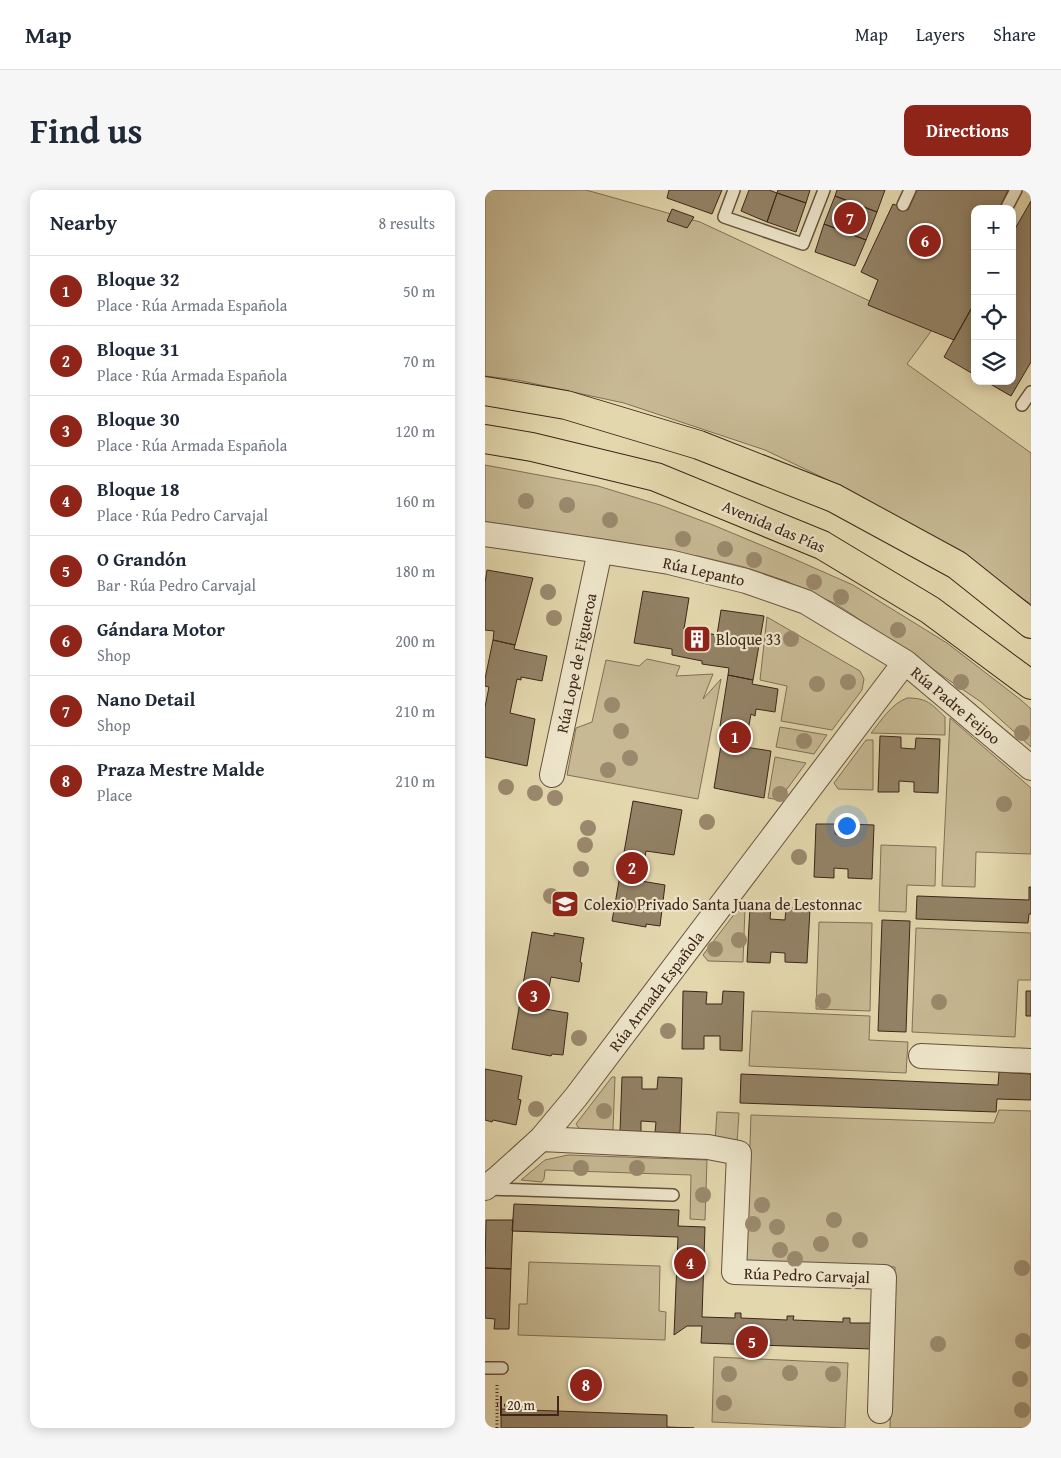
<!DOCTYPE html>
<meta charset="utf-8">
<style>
body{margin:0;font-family:"Gentium Book Plus",serif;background:#f6f6f7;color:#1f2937}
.controls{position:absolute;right:15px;top:15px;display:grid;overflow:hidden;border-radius:10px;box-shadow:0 2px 12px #0003}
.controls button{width:45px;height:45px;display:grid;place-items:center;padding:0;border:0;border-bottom:1px solid #e0e1e3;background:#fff;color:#1f2937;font:25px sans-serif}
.scale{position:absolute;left:15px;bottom:12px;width:59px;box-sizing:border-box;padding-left:5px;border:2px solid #3d2519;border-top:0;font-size:14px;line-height:18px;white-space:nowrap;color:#3d2519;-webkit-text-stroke:4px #ede5ca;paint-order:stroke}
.you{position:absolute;left:361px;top:635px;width:18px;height:18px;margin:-12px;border:4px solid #fff;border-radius:50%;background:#1a73e8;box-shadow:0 0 0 8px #1a73e833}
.badge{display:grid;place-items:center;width:32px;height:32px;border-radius:50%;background:#8f2418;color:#fff;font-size:16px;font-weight:700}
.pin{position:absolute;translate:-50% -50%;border:2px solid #fff;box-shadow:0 1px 5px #0006}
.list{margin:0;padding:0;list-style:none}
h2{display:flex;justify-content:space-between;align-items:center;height:65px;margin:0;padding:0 20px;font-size:21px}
h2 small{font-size:16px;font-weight:400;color:#747a83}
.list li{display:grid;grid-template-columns:32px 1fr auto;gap:15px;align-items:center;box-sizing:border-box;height:70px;padding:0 20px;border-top:1px solid #e0e1e3}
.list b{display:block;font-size:19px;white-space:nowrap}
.list p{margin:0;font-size:16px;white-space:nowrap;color:#747a83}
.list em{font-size:16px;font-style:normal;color:#747a83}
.icon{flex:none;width:28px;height:28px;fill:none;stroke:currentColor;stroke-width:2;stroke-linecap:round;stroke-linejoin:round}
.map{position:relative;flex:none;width:546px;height:1238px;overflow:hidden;border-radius:10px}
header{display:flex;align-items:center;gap:30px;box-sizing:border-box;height:70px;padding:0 25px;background:#fff;border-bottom:1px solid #e0e1e3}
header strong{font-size:24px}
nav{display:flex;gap:28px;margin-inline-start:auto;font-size:18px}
.intro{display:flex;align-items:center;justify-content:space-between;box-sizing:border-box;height:120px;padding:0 30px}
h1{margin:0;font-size:35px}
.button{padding:12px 22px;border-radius:10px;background:#8f2418;color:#fff;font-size:18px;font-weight:700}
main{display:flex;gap:30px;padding:0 30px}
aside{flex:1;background:#fff;border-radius:10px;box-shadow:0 2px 12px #0003}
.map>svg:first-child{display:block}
.green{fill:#c7b994;stroke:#826f56}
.building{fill:#938266;stroke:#3d2519}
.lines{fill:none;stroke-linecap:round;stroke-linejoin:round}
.lane-casing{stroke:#66523e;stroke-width:14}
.street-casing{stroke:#66523e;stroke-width:26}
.highway-casing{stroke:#3d2519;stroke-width:30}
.path{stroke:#3d2519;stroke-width:3;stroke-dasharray:1 2.5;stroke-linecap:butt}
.lane{stroke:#ede5ca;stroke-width:11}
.street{stroke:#ede5ca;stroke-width:24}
.highway{stroke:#e3d7ad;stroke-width:28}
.tree{fill:#9b896d}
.labels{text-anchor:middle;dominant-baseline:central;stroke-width:4.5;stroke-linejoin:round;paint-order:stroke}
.street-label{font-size:16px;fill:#3d2519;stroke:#ede5ca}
.poi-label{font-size:16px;fill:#3d2519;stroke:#ede5ca;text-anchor:start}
</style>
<header>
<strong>Map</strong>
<nav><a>Map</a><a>Layers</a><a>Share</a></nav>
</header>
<div class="intro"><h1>Find us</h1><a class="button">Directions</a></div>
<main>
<aside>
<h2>Nearby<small>8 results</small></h2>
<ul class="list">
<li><span class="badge">1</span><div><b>Bloque 32</b><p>Place · Rúa Armada Española</p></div><em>50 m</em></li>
<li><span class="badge">2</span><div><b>Bloque 31</b><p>Place · Rúa Armada Española</p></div><em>70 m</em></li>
<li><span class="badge">3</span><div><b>Bloque 30</b><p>Place · Rúa Armada Española</p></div><em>120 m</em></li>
<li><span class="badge">4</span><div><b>Bloque 18</b><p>Place · Rúa Pedro Carvajal</p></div><em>160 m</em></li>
<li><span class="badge">5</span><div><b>O Grandón</b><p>Bar · Rúa Pedro Carvajal</p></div><em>180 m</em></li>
<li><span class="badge">6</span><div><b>Gándara Motor</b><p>Shop</p></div><em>200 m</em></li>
<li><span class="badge">7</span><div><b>Nano Detail</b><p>Shop</p></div><em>210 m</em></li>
<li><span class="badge">8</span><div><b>Praza Mestre Malde</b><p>Place</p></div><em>210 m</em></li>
</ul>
</aside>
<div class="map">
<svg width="546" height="1238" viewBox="0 0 546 1238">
<rect width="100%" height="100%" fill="#e3d7ad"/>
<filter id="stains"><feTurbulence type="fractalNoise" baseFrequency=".004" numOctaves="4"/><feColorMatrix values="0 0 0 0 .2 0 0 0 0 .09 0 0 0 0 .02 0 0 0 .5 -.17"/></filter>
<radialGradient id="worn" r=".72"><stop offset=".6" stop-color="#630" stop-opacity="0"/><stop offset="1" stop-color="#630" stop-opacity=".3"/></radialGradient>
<path class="green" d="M 0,0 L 101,0 L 215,32 L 447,140 L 422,174 L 546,263 L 546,414 L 366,301 L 280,260 L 139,213 L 32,190 L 0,186 Z
M 0,275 L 113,296 L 175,315 L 228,335 L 300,365 L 368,395 L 462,453 L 536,510 L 546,519 L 546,557 L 496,512 L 389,439 L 351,414 L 301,391 L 259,377 L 213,366 L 0,336 Z
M 282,427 L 375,481 L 379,489 L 377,500 L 347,540 L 296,531 L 302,496 L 275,490 Z
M 162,469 L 195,476 L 191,486 L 228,484 L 218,509 L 236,489 L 213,609 L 82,585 L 91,538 L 107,532 L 121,470 L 154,476 Z
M 422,508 C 443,508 446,514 460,527 L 460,545 L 386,543 C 396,531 406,514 422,508 Z
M 465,528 L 546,598 L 546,664 L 491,662 L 490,697 L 457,696 Z
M 295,537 L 342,545 L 329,564 L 291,557 Z
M 381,550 L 388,550 L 388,600 L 353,599 L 349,593 Z
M 290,567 L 321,573 L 294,610 L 283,608 Z
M 396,655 L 451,657 L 450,696 L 422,695 L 421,722 L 394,721 Z
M 254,718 L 260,718 L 258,772 L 223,771 L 218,765 Z
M 334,732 L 387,733 L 385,821 L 331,819 Z
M 431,738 L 546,743 L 546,790 L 533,790 L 530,847 L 427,842 Z
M 267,821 L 385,826 L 384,850 L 423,852 L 421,883 L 264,876 Z
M 127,887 L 130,887 L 128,940 L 95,940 L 91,934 Z
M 514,920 L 546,921 L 546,1238 L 405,1238 L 410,1077 L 261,1072 L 266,925 L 509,933 Z
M 232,922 L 254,923 L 252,953 L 230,952 Z
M 83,965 L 222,970 L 220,1030 L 205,1029 L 206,985 L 60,980 L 59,989 L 57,992 L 36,990 L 60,970 Z
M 44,1072 L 175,1076 L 174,1121 L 181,1122 L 180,1150 L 33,1145 L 34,1114 L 42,1114 Z
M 229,1167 L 363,1173 L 360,1238 L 227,1232 Z"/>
<path class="building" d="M 184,0 L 237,0 L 227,24 L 182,8 Z
M 264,0 L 284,0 L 292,3 L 282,32 L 256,21 Z
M 293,0 L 325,0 L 321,13 L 292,3 Z
M 352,0 L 400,0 L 392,22 L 350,6 Z
M 432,0 L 523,0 L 514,19 L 490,19 L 490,112 L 469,150 L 383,115 L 393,90 L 376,82 L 408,14 L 423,20 Z
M 292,3 L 321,13 L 311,42 L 282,32 Z
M 350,6 L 392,22 L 381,50 L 339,34 Z
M 546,11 L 546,172 L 526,206 L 500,191 L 527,191 L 527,44 Z
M 187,19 L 209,27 L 202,38 L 182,31 Z
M 339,34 L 381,50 L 370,76 L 330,62 Z
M 490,112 L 490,185 L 459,167 Z
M 2,380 L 48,388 L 30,455 L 8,450 L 9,441 L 0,440 L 0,393 Z
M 158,401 L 204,408 L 199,439 L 232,445 L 236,420 L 279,426 L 268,490 L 243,485 L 244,478 L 217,474 L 217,471 L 187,465 L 187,459 L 149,453 Z
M 8,450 L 30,455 L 29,459 L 62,466 L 57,491 L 36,487 L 36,490 L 32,489 L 25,523 L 50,529 L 42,576 L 0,567 L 0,517 L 4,497 L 0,496 L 0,489 Z
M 243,485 L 268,490 L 267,494 L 293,499 L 290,522 L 271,519 L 270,526 L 266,524 L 260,557 L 286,561 L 279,608 L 229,598 L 239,537 L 235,536 Z
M 395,546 L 416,547 L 416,558 L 430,559 L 431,548 L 455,549 L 453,603 L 429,602 L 429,592 L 414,591 L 414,602 L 393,602 Z
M 148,611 L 197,620 L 189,665 L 161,661 L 156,691 L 180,695 L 175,736 L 161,734 L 161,737 L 127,731 Z
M 331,634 L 351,634 L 350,644 L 365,644 L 365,634 L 389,635 L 387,689 L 363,688 L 363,679 L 349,678 L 349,688 L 329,687 Z
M 544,697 L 546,697 L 546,724 L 544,724 L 543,733 L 431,729 L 432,706 L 544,710 Z
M 265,716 L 286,717 L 285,729 L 300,730 L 301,718 L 325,719 L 322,773 L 300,772 L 300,763 L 286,762 L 285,773 L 262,772 Z
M 397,730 L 425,731 L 421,842 L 393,841 Z
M 47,742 L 69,746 L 69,743 L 99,748 L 95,772 L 97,773 L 94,792 L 66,787 L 60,819 L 83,823 L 78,865 L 67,864 L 66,866 L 27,859 Z
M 198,801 L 222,802 L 221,814 L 237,814 L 238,801 L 259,802 L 257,861 L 235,860 L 235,846 L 219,846 L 219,859 L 197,859 Z
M 541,801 L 546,801 L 546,826 L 541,826 Z
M 0,879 L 37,886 L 33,909 L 36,910 L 31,935 L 8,930 L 7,932 L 0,930 Z
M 514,882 L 546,884 L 546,910 L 512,909 L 511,922 L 255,913 L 256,884 L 513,895 Z
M 137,887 L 157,887 L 157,899 L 172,899 L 173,887 L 197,888 L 195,943 L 170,942 L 171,932 L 156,931 L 156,942 L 135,941 Z
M 29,1014 L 194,1020 L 193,1036 L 220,1037 L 217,1127 L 250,1128 L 250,1123 L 256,1123 L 256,1128 L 302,1130 L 302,1126 L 309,1126 L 308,1130 L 358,1132 L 358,1128 L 365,1128 L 365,1133 L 388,1133 L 387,1159 L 216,1153 L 217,1136 L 202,1136 L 189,1145 L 193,1047 L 27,1041 Z
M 1,1030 L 28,1030 L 26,1079 L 0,1078 Z
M 0,1078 L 26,1079 L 24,1139 L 9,1139 L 10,1129 L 0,1128 Z
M 16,1219 L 182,1225 L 182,1237 L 209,1238 L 16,1238 Z"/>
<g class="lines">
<defs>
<path id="lane" d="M 249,0 L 239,27 L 318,54 L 339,0
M 418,15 L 425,0
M 521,19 L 531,0
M 537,215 L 546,202
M 4,999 L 188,1005
M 0,1178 L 17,1178"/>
<path id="street" d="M 0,344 L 115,361 L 184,372 L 261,391 L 321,412 L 420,472 L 546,578
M 67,585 L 115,361
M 436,866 L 546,871
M 56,949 L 223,957 L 254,963 L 249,1082 L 399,1087 L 395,1221
M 0,998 L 14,987 L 56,949 L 91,907 L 420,472"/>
<path id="highway" d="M 0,201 L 81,215 L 214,255 L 349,308 L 472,375 L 546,434
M 0,249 L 47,257 L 171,287 L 337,355 L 445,420 L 546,495"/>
</defs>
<use href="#lane" class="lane-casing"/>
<use href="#street" class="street-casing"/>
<use href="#highway" class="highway-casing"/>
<path class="path" d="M 12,1215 L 43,1216
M 43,1220 L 43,1213
M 12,1238 L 12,1193"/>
<use href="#lane" class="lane"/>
<use href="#street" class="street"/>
<use href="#highway" class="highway"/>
</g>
<g class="tree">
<circle cx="41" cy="311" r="8"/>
<circle cx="82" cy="315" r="8"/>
<circle cx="125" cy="330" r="8"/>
<circle cx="198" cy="349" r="8"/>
<circle cx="240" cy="359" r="8"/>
<circle cx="269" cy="370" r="8"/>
<circle cx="329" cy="392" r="8"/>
<circle cx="63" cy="402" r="8"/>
<circle cx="356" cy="407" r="8"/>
<circle cx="69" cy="428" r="8"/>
<circle cx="413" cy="440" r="8"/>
<circle cx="306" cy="449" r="8"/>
<circle cx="363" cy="492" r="8"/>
<circle cx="476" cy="492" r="8"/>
<circle cx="332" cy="494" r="8"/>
<circle cx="127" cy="515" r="8"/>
<circle cx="136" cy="541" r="8"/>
<circle cx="537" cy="543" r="8"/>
<circle cx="319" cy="551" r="8"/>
<circle cx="145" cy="568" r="8"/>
<circle cx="123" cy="580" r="8"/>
<circle cx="21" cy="597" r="8"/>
<circle cx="50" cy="603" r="8"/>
<circle cx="295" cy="604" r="8"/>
<circle cx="70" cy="608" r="8"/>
<circle cx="519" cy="614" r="8"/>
<circle cx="222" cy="632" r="8"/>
<circle cx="103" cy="638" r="8"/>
<circle cx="100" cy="655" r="8"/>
<circle cx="314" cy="667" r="8"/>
<circle cx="96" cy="679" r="8"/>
<circle cx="66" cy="706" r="8"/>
<circle cx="254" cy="750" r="8"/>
<circle cx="230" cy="759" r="8"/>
<circle cx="338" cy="811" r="8"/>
<circle cx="454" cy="812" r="8"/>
<circle cx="183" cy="841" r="8"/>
<circle cx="94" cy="848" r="8"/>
<circle cx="51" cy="919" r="8"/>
<circle cx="119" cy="921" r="8"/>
<circle cx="96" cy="978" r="8"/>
<circle cx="152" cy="978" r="8"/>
<circle cx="218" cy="1005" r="8"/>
<circle cx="277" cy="1015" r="8"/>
<circle cx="349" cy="1030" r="8"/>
<circle cx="268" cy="1034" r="8"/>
<circle cx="292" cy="1037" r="8"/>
<circle cx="375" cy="1050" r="8"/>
<circle cx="336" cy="1054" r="8"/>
<circle cx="295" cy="1060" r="8"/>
<circle cx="310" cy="1069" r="8"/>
<circle cx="537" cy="1078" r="8"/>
<circle cx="538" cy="1151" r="8"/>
<circle cx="453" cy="1154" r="8"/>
<circle cx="305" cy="1183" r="8"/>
<circle cx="244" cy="1184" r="8"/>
<circle cx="348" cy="1184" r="8"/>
<circle cx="535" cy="1189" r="8"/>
<circle cx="239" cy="1213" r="8"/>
<circle cx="537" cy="1220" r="8"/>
</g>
<defs>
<symbol id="building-square" viewBox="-11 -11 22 22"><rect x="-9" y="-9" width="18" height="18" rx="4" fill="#8f2418" stroke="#ede5ca"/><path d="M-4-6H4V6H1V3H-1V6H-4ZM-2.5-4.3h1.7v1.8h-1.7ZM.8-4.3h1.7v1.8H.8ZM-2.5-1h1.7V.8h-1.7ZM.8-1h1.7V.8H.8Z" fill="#fff"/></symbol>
<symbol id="school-square" viewBox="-11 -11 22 22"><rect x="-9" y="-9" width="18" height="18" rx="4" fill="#8f2418" stroke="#ede5ca"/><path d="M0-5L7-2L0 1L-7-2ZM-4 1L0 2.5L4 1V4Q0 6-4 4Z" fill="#fff"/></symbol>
</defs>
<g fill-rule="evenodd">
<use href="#building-square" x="196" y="433" width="32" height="32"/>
<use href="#school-square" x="64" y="698" width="32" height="32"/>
</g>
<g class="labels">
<g class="street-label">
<text transform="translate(289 336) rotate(23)">Avenida das Pías</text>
<text transform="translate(219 381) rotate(13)">Rúa Lepanto</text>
<text transform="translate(91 473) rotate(-78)">Rúa Lope de Figueroa</text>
<text transform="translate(471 515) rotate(40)">Rúa Padre Feijoo</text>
<text transform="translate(171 801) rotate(-53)">Rúa Armada Española</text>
<text transform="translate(322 1085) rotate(2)">Rúa Pedro Carvajal</text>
</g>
<g class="poi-label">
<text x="231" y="449">Bloque 33</text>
<text x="99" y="714">Colexio Privado Santa Juana de Lestonnac</text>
</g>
</g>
<rect width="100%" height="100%" filter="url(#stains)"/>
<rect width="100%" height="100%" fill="url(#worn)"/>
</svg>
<div class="controls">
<button>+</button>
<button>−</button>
<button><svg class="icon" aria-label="locate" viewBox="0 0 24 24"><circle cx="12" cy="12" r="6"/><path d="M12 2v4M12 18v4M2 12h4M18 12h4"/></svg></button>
<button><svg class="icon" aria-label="layers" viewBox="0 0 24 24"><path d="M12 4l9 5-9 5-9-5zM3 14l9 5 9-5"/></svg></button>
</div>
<div class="scale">20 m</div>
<div class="you"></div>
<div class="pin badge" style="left:250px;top:547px">1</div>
<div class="pin badge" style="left:147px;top:678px">2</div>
<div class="pin badge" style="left:49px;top:806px">3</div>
<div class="pin badge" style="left:205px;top:1073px">4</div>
<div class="pin badge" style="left:267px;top:1152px">5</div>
<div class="pin badge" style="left:440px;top:51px">6</div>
<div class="pin badge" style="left:365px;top:28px">7</div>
<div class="pin badge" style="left:101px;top:1195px">8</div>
</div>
</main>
